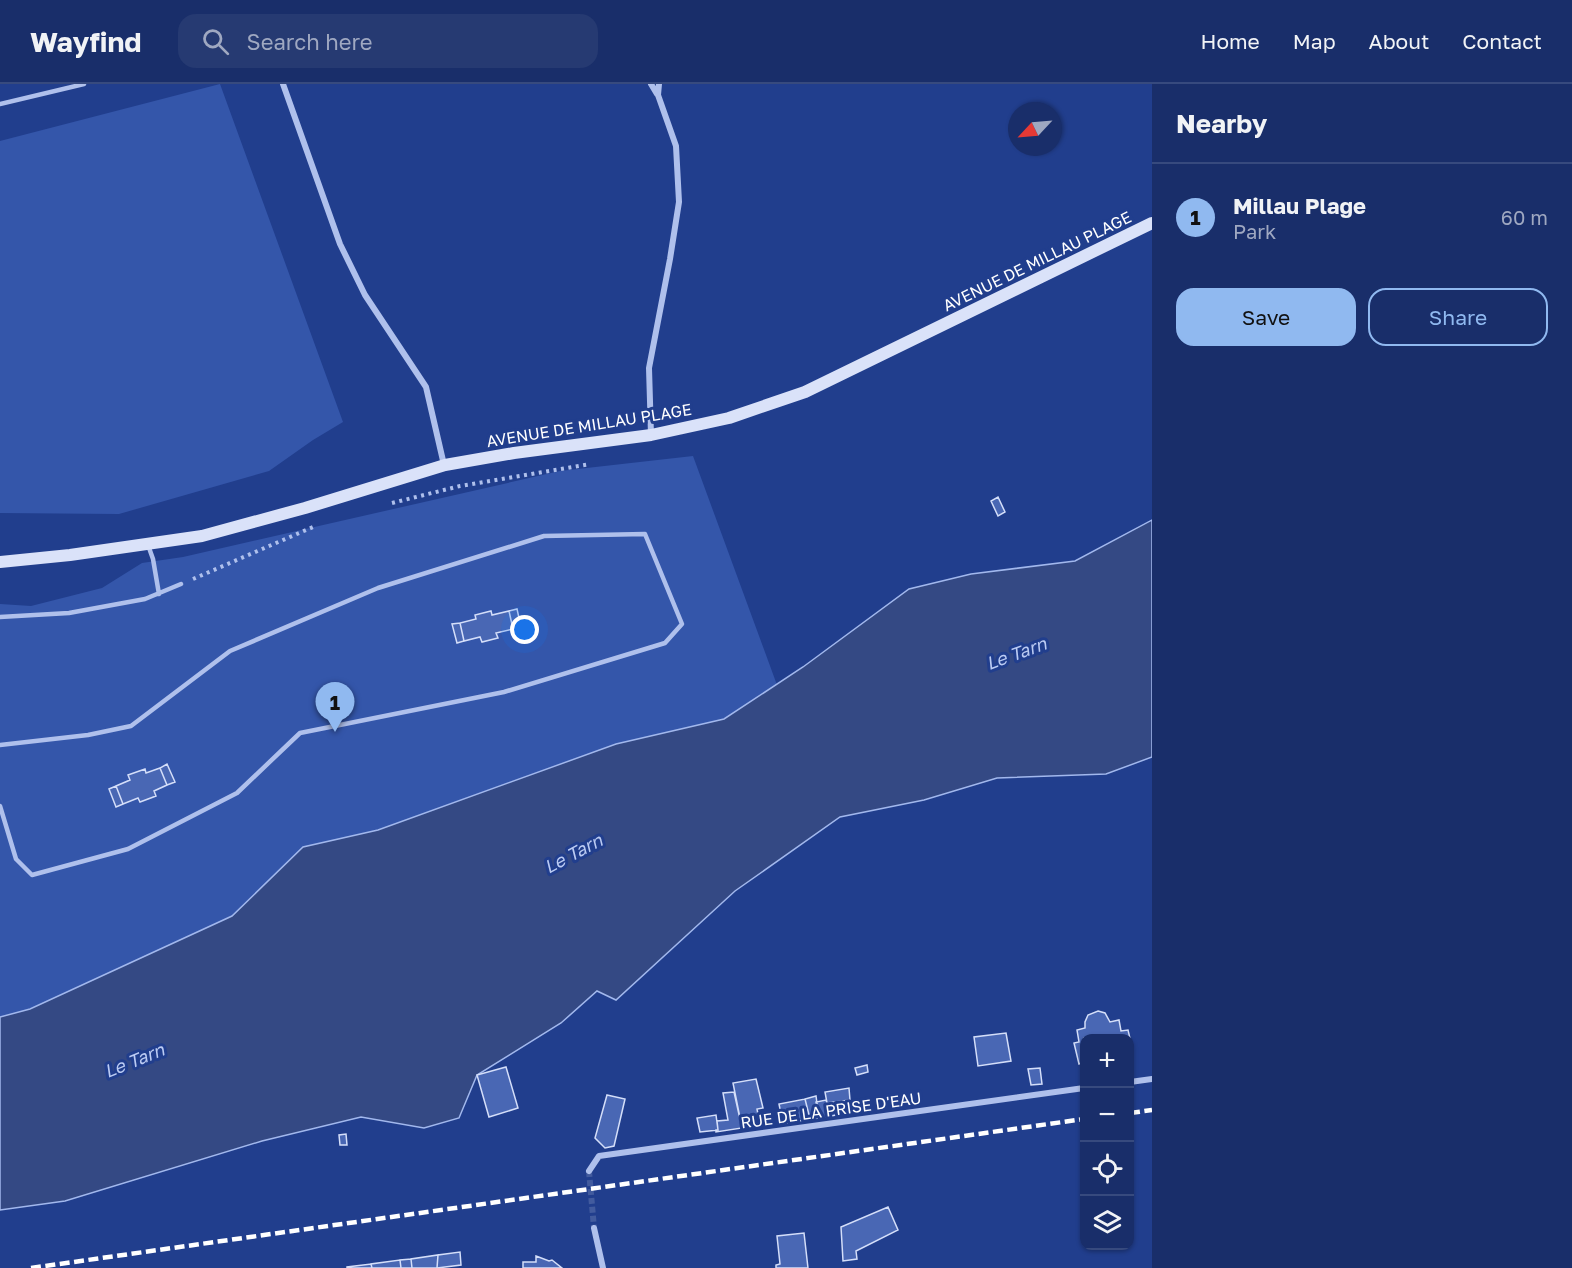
<!DOCTYPE html>
<meta charset="utf-8">
<style>
body{margin:0;font-family:"Golos Text",sans-serif;background:#263a72;color:#f1f3f6}
.controls{position:absolute;right:18px;bottom:18px;display:grid;overflow:hidden;border-radius:12px;box-shadow:0 2px 4px #0004}
.controls button{width:54px;height:54px;display:grid;place-items:center;padding:0;border:0;border-bottom:2px solid #374a7e;background:#192e6a;color:#f1f3f6;font:30px sans-serif}
.compass{position:absolute;left:1008px;top:18px;width:54px;height:54px;border-radius:50%;background:#192e6a;box-shadow:0 2px 4px #0004;rotate:244deg}
.you{position:absolute;left:525px;top:546px;width:21px;height:21px;margin:-15px;border:4px solid #fff;border-radius:50%;background:#1a73e8;box-shadow:0 0 0 9px #1a73e833}
.badge{display:grid;place-items:center;width:39px;height:39px;border-radius:50%;background:#90b9f0;color:#111;font-size:20px;font-weight:700}
.pin{position:absolute;translate:-50% -50px;filter:drop-shadow(0 2px 3px #0008)}
.pin::after{content:'';position:absolute;top:32px;width:21px;height:18px;background:inherit;clip-path:polygon(0 0,100% 0,50% 100%)}
.list{margin:0;padding:0;list-style:none}
h2{display:flex;justify-content:space-between;align-items:center;height:78px;margin:0;padding:0 24px;font-size:26px}
h2 small{font-size:20px;font-weight:400;color:#9fa8c1}
.list li{display:grid;grid-template-columns:39px 1fr auto;gap:18px;align-items:center;box-sizing:border-box;height:108px;padding:0 24px;border-top:2px solid #374a7e}
.list b{display:block;font-size:22px;white-space:nowrap}
.list p{margin:0;font-size:20px;white-space:nowrap;color:#9fa8c1}
.list em{font-size:20px;font-style:normal;color:#9fa8c1}
.actions{display:flex;gap:12px;padding:18px 24px}
.actions a{flex:1;padding:14px 0;border:2px solid #90b9f0;border-radius:18px;text-align:center;font-size:21px;color:#90b9f0}
.actions .main{background:#90b9f0;color:#111}
.icon{flex:none;width:33px;height:33px;fill:none;stroke:currentColor;stroke-width:2;stroke-linecap:round;stroke-linejoin:round}
.map{position:relative;flex:none;width:1152px;height:1184px;overflow:hidden}
header{display:flex;align-items:center;gap:36px;box-sizing:border-box;height:84px;padding:0 30px;background:#192e6a;border-bottom:2px solid #374a7e}
header strong{font-size:28px}
nav{display:flex;gap:33px;margin-inline-start:auto;font-size:21px}
.search{width:420px;height:54px;background:#263a72;display:flex;align-items:center;gap:15px;box-sizing:border-box;padding:0 21px;border-radius:18px;color:#9fa8c1;font-size:22px}
main{display:flex}
aside{flex:1;background:#192e6a}
.map>svg:first-child{display:block}
.green{fill:#3456aa}
.water{fill:#344984;stroke:#a2b8ed;stroke-width:1.5}
.building{fill:#4967b4;stroke:#d4def9;stroke-width:1.5}
.lines{fill:none;stroke-linecap:round;stroke-linejoin:round}
.street-tunnel{stroke:#425b9e;stroke-width:6;stroke-dasharray:6 3;stroke-linecap:butt}
.path{stroke:#afc0ec;stroke-width:4;stroke-dasharray:3 4.5;stroke-linecap:butt}
.lane{stroke:#afc0ec;stroke-width:4.5}
.street{stroke:#afc0ec;stroke-width:6}
.secondary{stroke:#dae2f9;stroke-width:12}
.rail{stroke:#fff;stroke-width:4.5;stroke-dasharray:10 4.5;stroke-linecap:butt}
.labels{text-anchor:middle;dominant-baseline:central;stroke-width:6;stroke-linejoin:round;paint-order:stroke}
.street-label{font-size:16px;fill:#fff;stroke:#213e8d}
.water-label{font-size:18px;font-style:italic;fill:#bbcbf3;stroke:#213e8d}
</style>
<header>
<strong>Wayfind</strong>
<div class="search"><svg class="icon" aria-label="search" viewBox="0 0 24 24"><circle cx="10" cy="10" r="6"/><path d="M15 15l6 6"/></svg>Search here</div>
<nav><a>Home</a><a>Map</a><a>About</a><a>Contact</a></nav>
</header>
<main>
<div class="map">
<svg width="1152" height="1184" viewBox="0 0 1152 1184">
<rect width="100%" height="100%" fill="#213e8d"/>
<path class="green" d="M 220,0 L 343,338 L 313,356 L 269,387 L 119,430 L 0,429 L 0,57 Z
M 693,372 L 777,601 L 724,635 L 616,660 L 378,746 L 303,763 L 232,832 L 30,925 L 0,933 L 0,520 L 31,522 L 102,504 L 142,479 L 183,473 L 560,387 Z"/>
<path class="water" d="M 1152,436 L 1152,673 L 1106,690 L 997,694 L 924,716 L 840,733 L 735,807 L 616,916 L 597,907 L 561,939 L 477,991 L 459,1034 L 424,1044 L 361,1033 L 262,1057 L 65,1117 L 0,1126 L 0,933 L 30,925 L 232,832 L 303,763 L 378,746 L 616,660 L 724,635 L 803,583 L 909,505 L 971,490 L 1075,477 Z"/>
<path class="building" d="M 998,413 L 1005,428 L 998,432 L 991,417 Z
M 517,525 L 521,543 L 513,545 L 509,527 Z
M 491,527 L 492,531 L 509,527 L 513,545 L 496,549 L 498,554 L 482,558 L 480,553 L 464,557 L 460,539 L 476,535 L 475,531 Z
M 460,539 L 464,557 L 457,559 L 452,540 Z
M 167,680 L 175,698 L 167,701 L 160,684 Z
M 160,684 L 167,701 L 154,707 L 156,712 L 140,718 L 138,714 L 123,720 L 116,702 L 130,696 L 128,691 L 145,685 L 146,689 Z
M 116,702 L 123,720 L 116,723 L 109,705 Z
M 1098,927 L 1105,929 L 1110,938 L 1119,936 L 1121,947 L 1128,946 L 1133,967 L 1130,968 L 1130,954 L 1084,954 L 1084,978 L 1079,980 L 1074,959 L 1079,958 L 1077,946 L 1085,944 L 1085,938 L 1088,931 Z
M 1006,949 L 1011,977 L 978,982 L 974,953 Z
M 867,981 L 868,988 L 857,991 L 855,984 Z
M 506,983 L 518,1024 L 489,1033 L 477,991 Z
M 1040,984 L 1042,1000 L 1031,1001 L 1028,985 Z
M 756,995 L 763,1024 L 757,1025 L 760,1041 L 742,1044 L 733,999 Z
M 849,1004 L 850,1016 L 827,1019 L 825,1008 Z
M 734,1008 L 742,1044 L 716,1048 L 716,1046 L 718,1046 L 717,1037 L 728,1036 L 723,1009 Z
M 607,1011 L 625,1015 L 614,1062 L 605,1064 L 595,1054 Z
M 816,1012 L 819,1034 L 810,1035 L 805,1015 Z
M 805,1015 L 810,1035 L 783,1040 L 779,1020 Z
M 826,1016 L 827,1019 L 850,1016 L 855,1028 L 819,1034 L 816,1018 Z
M 716,1031 L 718,1046 L 700,1048 L 697,1034 Z
M 346,1050 L 347,1061 L 340,1061 L 339,1051 Z
M 888,1123 L 898,1146 L 856,1167 L 857,1175 L 843,1177 L 841,1143 Z
M 804,1149 L 808,1184 L 776,1184 L 776,1181 L 780,1180 L 777,1152 Z
M 460,1168 L 461,1181 L 437,1184 L 438,1171 Z
M 438,1171 L 437,1184 L 412,1184 L 411,1175 Z
M 536,1172 L 549,1177 L 552,1176 L 562,1184 L 523,1184 L 523,1178 L 536,1178 Z
M 411,1175 L 412,1184 L 401,1184 L 400,1176 Z
M 400,1176 L 401,1184 L 372,1184 L 371,1180 Z
M 371,1180 L 372,1184 L 347,1184 L 347,1183 Z"/>
<g class="lines">
<path class="street-tunnel" d="M 589,1087 L 594,1144"/>
<path class="path" d="M 392,419 L 460,402 L 590,380
M 193,495 L 313,443"/>
<path class="lane" d="M 0,20 L 84,0
M 148,461 L 153,475 L 159,510
M 0,533 L 69,529 L 145,515 L 181,500
M 0,661 L 88,651 L 131,642 L 230,567 L 378,504 L 544,452 L 645,450 L 682,540 L 665,559 L 504,608 L 300,649 L 237,709 L 128,765 L 32,791 L 16,775 L 0,722"/>
<path class="street" d="M 283,0 L 340,160 L 365,211 L 426,303 L 444,381
M 651,0 L 657,10
M 651,351 L 649,284 L 670,175 L 679,118 L 676,62 L 658,11 L 659,0
M 1130,998 L 1152,995
M 589,1087 L 599,1072 L 1084,1004
M 594,1144 L 603,1184"/>
<path class="secondary" d="M 0,478 L 70,471 L 202,452 L 305,424 L 445,381 L 514,369 L 651,351 L 729,334 L 805,308 L 1152,139"/>
<path class="rail" d="M 1130,1029 L 1152,1026
M 31,1184 L 1084,1035"/>
</g>
<g class="labels">
<g class="street-label">
<text transform="translate(1037 177) rotate(-26)">AVENUE DE MILLAU PLAGE</text>
<text transform="translate(589 341) rotate(-9)">AVENUE DE MILLAU PLAGE</text>
<text transform="translate(831 1026) rotate(-8)">RUE DE LA PRISE D'EAU</text>
</g>
<g class="water-label">
<text transform="translate(1016 569) rotate(-20)">Le Tarn</text>
<text transform="translate(573 769) rotate(-28)">Le Tarn</text>
<text transform="translate(134 976) rotate(-22)">Le Tarn</text>
</g>
</g>
</svg>
<div class="controls">
<button>+</button>
<button>−</button>
<button><svg class="icon" aria-label="locate" viewBox="0 0 24 24"><circle cx="12" cy="12" r="6"/><path d="M12 2v4M12 18v4M2 12h4M18 12h4"/></svg></button>
<button><svg class="icon" aria-label="layers" viewBox="0 0 24 24"><path d="M12 4l9 5-9 5-9-5zM3 14l9 5 9-5"/></svg></button>
</div>
<svg class="compass" viewBox="-18 -18 36 36"><path d="M0-13l5 13h-10z" fill="#e53935"/><path d="M0 13l5-13h-10z" fill="#9fa8c1"/></svg>
<div class="you"></div>
<div class="pin badge" style="left:335px;top:648px">1</div>
</div>
<aside>
<h2>Nearby<small></small></h2>
<ul class="list">
<li><span class="badge">1</span><div><b>Millau Plage</b><p>Park</p></div><em>60 m</em></li>
</ul>
<div class="actions"><a class="main">Save</a><a>Share</a></div>
</aside>
</main>
